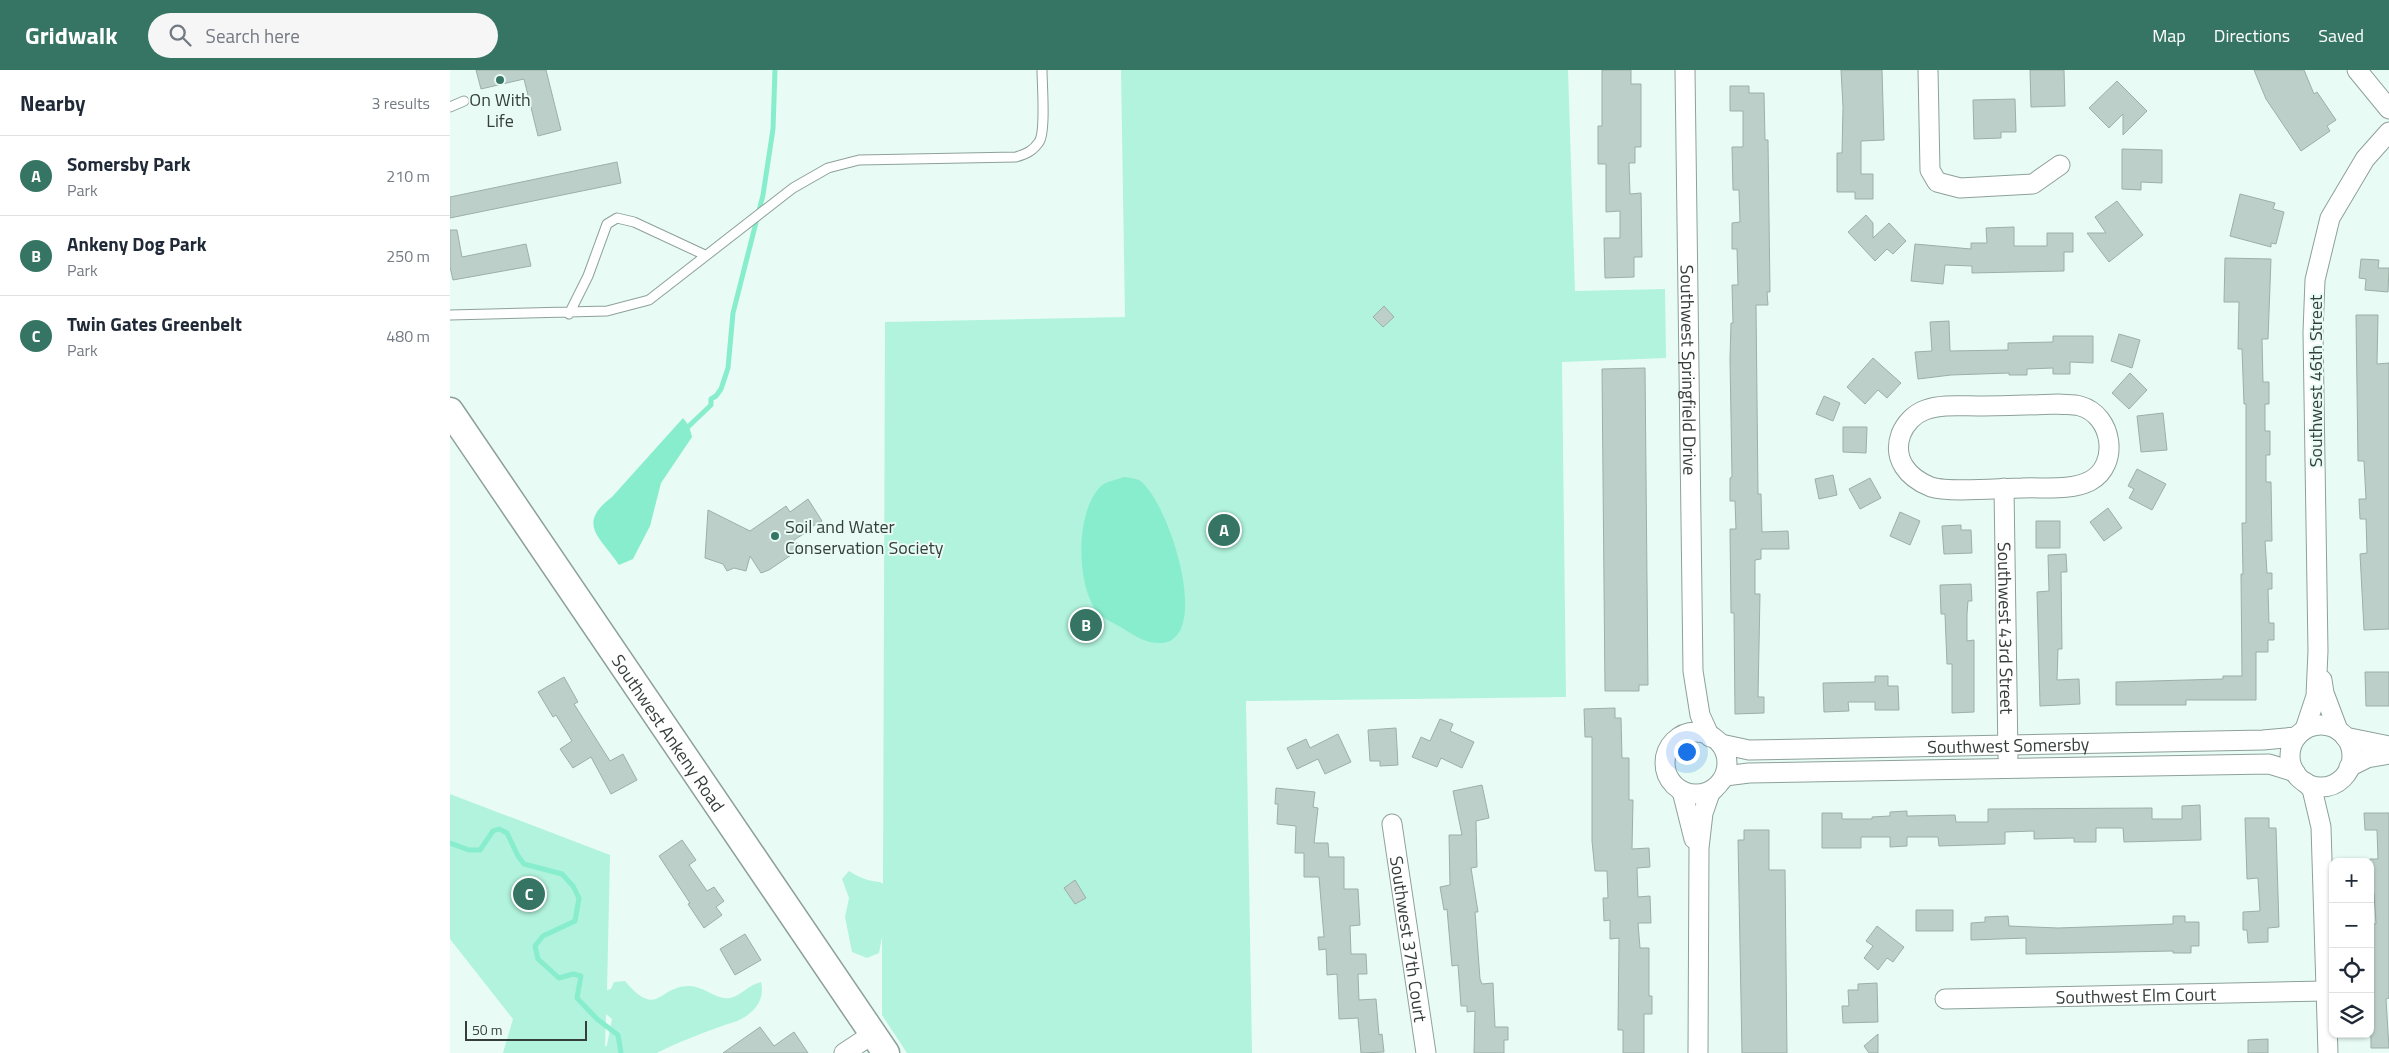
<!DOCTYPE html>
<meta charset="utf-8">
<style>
body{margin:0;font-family:"Titillium Web",sans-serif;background:#f6f6f7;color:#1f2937}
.controls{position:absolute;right:15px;bottom:15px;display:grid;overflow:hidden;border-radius:10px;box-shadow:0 1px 4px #0004}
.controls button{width:45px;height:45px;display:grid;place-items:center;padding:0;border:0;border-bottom:1px solid #e0e1e3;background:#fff;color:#1f2937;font:25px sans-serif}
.scale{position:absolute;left:15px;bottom:12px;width:122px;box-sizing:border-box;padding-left:5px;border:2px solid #363e3b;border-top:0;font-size:14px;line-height:18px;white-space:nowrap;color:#363e3b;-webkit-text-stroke:4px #e8fcf5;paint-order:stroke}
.you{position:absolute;left:1236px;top:681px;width:18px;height:18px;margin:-12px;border:4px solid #fff;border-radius:50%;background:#1a73e8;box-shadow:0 0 0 8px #1a73e833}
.badge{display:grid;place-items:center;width:32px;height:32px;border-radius:50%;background:#367563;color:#fff;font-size:16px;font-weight:700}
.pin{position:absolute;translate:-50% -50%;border:2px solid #fff;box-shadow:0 1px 5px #0006}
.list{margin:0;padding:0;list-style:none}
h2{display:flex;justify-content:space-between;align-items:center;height:65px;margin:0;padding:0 20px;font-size:21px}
h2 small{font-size:16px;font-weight:400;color:#747a83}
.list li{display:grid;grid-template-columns:32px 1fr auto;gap:15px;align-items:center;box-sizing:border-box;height:80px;padding:0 20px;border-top:1px solid #e0e1e3}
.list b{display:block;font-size:19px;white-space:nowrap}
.list p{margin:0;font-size:16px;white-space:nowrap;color:#747a83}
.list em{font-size:16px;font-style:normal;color:#747a83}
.icon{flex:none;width:28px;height:28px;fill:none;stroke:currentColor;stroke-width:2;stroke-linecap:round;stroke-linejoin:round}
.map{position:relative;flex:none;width:1939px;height:983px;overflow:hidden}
header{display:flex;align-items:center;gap:30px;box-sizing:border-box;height:70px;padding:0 25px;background:#367563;color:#fff}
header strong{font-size:24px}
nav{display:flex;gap:28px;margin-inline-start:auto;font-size:18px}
.search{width:350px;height:45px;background:#f6f6f7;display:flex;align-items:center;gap:12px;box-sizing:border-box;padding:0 18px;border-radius:28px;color:#747a83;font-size:19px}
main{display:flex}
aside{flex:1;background:#fff}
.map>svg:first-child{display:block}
.green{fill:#b1f3dd;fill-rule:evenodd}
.water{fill:#87edcd}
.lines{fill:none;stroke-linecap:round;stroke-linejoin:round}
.stream{stroke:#87edcd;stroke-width:5}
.building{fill:#bcd0c9;stroke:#9cafa8}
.lane-casing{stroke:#8da099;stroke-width:11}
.street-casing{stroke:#8da099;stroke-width:21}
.secondary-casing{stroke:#8da099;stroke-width:29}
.lane{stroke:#fff;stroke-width:9}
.street{stroke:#fff;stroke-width:19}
.secondary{stroke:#fff;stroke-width:26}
.poi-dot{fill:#367563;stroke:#e8fcf5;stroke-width:2}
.labels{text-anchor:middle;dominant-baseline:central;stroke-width:4;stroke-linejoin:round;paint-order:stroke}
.poi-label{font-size:18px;fill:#363e3b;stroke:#e8fcf5}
.street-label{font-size:18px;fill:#363e3b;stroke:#e8fcf5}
</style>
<header>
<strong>Gridwalk</strong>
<div class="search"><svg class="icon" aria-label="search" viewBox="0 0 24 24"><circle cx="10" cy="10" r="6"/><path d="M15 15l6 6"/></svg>Search here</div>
<nav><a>Map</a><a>Directions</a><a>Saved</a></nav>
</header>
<main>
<aside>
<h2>Nearby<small>3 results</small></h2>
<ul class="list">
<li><span class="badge">A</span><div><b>Somersby Park</b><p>Park</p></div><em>210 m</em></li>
<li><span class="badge">B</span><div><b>Ankeny Dog Park</b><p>Park</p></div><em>250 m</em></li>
<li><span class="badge">C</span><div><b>Twin Gates Greenbelt</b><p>Park</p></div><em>480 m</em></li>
</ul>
</aside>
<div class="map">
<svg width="1939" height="983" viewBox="0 0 1939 983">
<rect width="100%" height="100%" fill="#e8fcf5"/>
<path class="green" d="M 671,0 L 1118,0 L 1125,221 L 1215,219 L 1216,288 L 1112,292 L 1116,627 L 796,631 L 802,983 L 457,983 L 432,945 L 432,867 L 429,883 L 417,888 L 402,882 L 395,847 L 399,828 L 392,809 L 399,801 C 410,808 418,811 430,812 L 433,814 L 435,252 L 675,247 Z
M 0,724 L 160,785 L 157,920 L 161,919 L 164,912 L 175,911 C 208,950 208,916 239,916 C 254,916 265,930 280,928 C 291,926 298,915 311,912 C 314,924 310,935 300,943 C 293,950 281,953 272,956 C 250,964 228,972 207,983 L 53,983 L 63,949 L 0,869 ZM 156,944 L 162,949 L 157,975 L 155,977 Z"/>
<path class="water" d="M 233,348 L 239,356 L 242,367 L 211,413 L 200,456 L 183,489 L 169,495 C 150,467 126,454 162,427 Z
M 674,407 C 679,408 684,408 689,410 C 718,429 763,568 712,573 C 697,574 686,567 674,559 C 666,554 654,549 648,543 C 626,516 625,443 650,417 C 656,411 666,410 674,407 Z"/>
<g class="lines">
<path class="stream" d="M 239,356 L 261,335 L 261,329 L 266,326 L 271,319 L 278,298 L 283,243 L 313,125 L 323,59 L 325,0
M 0,773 L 19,780 L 30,780 L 43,761 L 49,759 L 57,763 L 68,786 L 74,794 L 112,804 L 123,816 L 129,828 L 125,851 L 93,866 L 85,876 L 88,889 L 109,908 L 123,904 L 131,906 L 127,928 L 147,949 L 168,965 L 171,983"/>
</g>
<path class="building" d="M 26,0 L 96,0 L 111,60 L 88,66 L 74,9 L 31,19 Z
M 1152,0 L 1181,0 L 1181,14 L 1191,14 L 1191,77 L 1185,77 L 1185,93 L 1179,93 L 1180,124 L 1191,123 L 1192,187 L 1184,187 L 1184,207 L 1155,208 L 1154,168 L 1170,168 L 1170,141 L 1156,142 L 1156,94 L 1148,94 L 1148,56 L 1152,56 Z
M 1391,0 L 1432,0 L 1434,70 L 1411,71 L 1411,104 L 1423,104 L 1423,129 L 1405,129 L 1405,122 L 1387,122 L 1387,83 L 1392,83 L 1393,37 Z
M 1580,0 L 1614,0 L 1615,36 L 1581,37 Z
M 1804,0 L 1854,0 L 1864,24 L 1867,22 L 1886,50 L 1877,56 L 1880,61 L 1851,81 L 1816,29 Z
M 1667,11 L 1697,41 L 1673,65 L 1673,44 L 1659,58 L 1639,38 Z
M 1280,16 L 1299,16 L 1299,23 L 1314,23 L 1315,70 L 1318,70 L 1320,222 L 1317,222 L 1318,235 L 1306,235 L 1308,424 L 1311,424 L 1312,462 L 1338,461 L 1339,479 L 1311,479 L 1311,489 L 1305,490 L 1305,524 L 1310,524 L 1308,627 L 1314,627 L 1314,643 L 1285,644 L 1284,543 L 1281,543 L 1280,459 L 1286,459 L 1285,431 L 1280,431 L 1280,408 L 1282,407 L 1280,289 L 1281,253 L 1283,253 L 1282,215 L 1288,215 L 1287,179 L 1282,179 L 1282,153 L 1290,152 L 1289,120 L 1283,120 L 1282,77 L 1293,77 L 1293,41 L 1280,41 Z
M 1565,29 L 1566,62 L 1551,62 L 1551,68 L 1524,69 L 1523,30 Z
M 1672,79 L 1712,80 L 1712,113 L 1691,112 L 1691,120 L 1672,119 Z
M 167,92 L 171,113 L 0,148 L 0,127 Z
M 1790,124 L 1825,133 L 1823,139 L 1834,142 L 1826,174 L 1821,173 L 1821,177 L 1780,166 Z
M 1667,131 L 1693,165 L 1659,192 L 1637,163 L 1656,163 L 1645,147 Z
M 1416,145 L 1423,153 L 1423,168 L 1439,153 L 1456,171 L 1443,184 L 1437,179 L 1425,191 L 1398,162 Z
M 1564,157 L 1564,176 L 1597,176 L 1597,163 L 1623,163 L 1623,182 L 1614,182 L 1614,201 L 1522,203 L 1522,196 L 1495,195 L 1493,214 L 1461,211 L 1465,174 L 1521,179 L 1521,173 L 1537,173 L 1536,158 Z
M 0,160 L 7,160 L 12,187 L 76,174 L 81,196 L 3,210 L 0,197 Z
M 1775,188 L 1821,189 L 1818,269 L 1812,269 L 1813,312 L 1819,312 L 1819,334 L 1815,334 L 1815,361 L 1820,361 L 1820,385 L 1816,385 L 1816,412 L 1821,412 L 1822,471 L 1815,471 L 1817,503 L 1822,503 L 1822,519 L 1818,519 L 1819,553 L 1824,553 L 1824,570 L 1818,570 L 1818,582 L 1806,582 L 1806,630 L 1736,630 L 1736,635 L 1666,635 L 1666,612 L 1773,609 L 1773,606 L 1792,606 L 1791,504 L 1793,504 L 1792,453 L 1796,453 L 1796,334 L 1794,334 L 1792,279 L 1788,279 L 1789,232 L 1774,232 Z
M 1911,189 L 1929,190 L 1928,198 L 1939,198 L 1938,222 L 1915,220 L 1916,209 L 1909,208 Z
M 934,236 L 944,247 L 933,257 L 923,247 Z
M 1906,245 L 1928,245 L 1927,294 L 1939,293 L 1939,559 L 1914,560 L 1910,484 L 1917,483 L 1916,449 L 1910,449 L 1909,429 L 1916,429 L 1914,391 L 1908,391 Z
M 1499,251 L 1500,281 L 1558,280 L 1558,273 L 1603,272 L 1603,266 L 1643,266 L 1643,293 L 1620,292 L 1620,304 L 1603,304 L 1603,298 L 1577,299 L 1577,305 L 1559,305 L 1559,303 L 1501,305 L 1468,309 L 1465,282 L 1482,281 L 1480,252 Z
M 1669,264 L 1690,270 L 1682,298 L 1661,291 Z
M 1423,288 L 1451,313 L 1437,328 L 1428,320 L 1415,334 L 1397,317 Z
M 1195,298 L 1198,615 L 1189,615 L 1189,621 L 1155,621 L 1152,299 Z
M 1680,303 L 1697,320 L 1679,339 L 1662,323 Z
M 1374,326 L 1390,333 L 1383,351 L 1366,344 Z
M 1713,343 L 1717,380 L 1691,382 L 1687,346 Z
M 1393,357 L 1417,357 L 1416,383 L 1393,382 Z
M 1687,399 L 1716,414 L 1702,440 L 1679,428 L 1684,419 L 1678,416 Z
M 1383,405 L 1387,425 L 1369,429 L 1365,409 Z
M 1420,408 L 1431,428 L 1410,439 L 1399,419 Z
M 358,429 L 372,451 L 354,461 L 355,463 L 344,470 L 350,479 L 319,500 L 311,503 L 300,486 L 296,501 L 284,498 L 277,501 L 273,494 L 255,488 L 258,440 L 300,461 L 336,436 L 340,442 Z
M 1658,438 L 1672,458 L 1654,471 L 1640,452 Z
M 1450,442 L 1470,451 L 1460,475 L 1440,466 Z
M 1586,451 L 1610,451 L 1610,478 L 1586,478 Z
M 1511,455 L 1511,460 L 1521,460 L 1522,483 L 1494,484 L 1492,456 Z
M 1616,484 L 1617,502 L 1611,502 L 1612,579 L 1608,579 L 1607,610 L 1629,609 L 1630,634 L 1590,636 L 1587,522 L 1599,521 L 1598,485 Z
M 1521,514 L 1522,531 L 1518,531 L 1517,544 L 1517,571 L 1524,570 L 1524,642 L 1502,643 L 1502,594 L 1497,594 L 1495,544 L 1491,544 L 1490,515 Z
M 1915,602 L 1939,602 L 1939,636 L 1916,636 Z
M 1425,606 L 1438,606 L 1438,616 L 1448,616 L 1449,640 L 1425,640 L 1425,632 L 1398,632 L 1399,641 L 1374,642 L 1373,613 L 1425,612 Z
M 114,607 L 128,632 L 124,634 L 160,691 L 173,684 L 187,710 L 161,724 L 141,687 L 123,698 L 110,679 L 122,671 L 106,645 L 103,647 L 88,622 Z
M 1165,638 L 1165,648 L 1171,648 L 1172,688 L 1179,688 L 1179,730 L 1183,730 L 1182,779 L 1199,778 L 1200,797 L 1187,798 L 1188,827 L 1200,826 L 1201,853 L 1188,853 L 1190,878 L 1199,878 L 1199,926 L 1202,926 L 1202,944 L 1194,944 L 1194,983 L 1173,983 L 1173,960 L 1168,960 L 1169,868 L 1160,869 L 1160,850 L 1154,851 L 1153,828 L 1158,828 L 1157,801 L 1145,801 L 1142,771 L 1142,667 L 1135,667 L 1134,639 Z
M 990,649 L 1003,654 L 1000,661 L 1024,672 L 1012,698 L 991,688 L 987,697 L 962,687 L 971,667 L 980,671 Z
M 946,658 L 948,695 L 930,696 L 930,691 L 920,691 L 918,660 Z
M 888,664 L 901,692 L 875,704 L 868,689 L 847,699 L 837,678 L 856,669 L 860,678 Z
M 1032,715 L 1039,748 L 1026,751 L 1027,797 L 1021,798 L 1028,842 L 1025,842 L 1030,909 L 1032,914 L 1043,913 L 1045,957 L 1058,957 L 1058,970 L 1054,970 L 1054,983 L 1024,983 L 1025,941 L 1017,942 L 1017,936 L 1011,936 L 1008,895 L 1002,896 L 997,839 L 994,840 L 990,817 L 1000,815 L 999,765 L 1012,765 L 1003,721 Z
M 826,718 L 865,722 L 863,737 L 868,738 L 864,773 L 878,773 L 879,787 L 894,787 L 894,819 L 908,819 L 910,855 L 900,856 L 901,884 L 916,884 L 917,904 L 908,904 L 909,930 L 926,929 L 929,965 L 932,964 L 934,982 L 911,983 L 908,948 L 889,949 L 887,904 L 877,905 L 876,879 L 869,880 L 868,867 L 874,867 L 869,807 L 854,807 L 854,783 L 845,783 L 846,756 L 827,754 L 828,734 L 825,734 Z
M 1750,735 L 1751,770 L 1674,772 L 1673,758 L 1646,758 L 1646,772 L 1624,772 L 1624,768 L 1584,769 L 1584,761 L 1555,762 L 1555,774 L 1489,776 L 1488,767 L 1457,767 L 1457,776 L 1440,777 L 1440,767 L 1411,767 L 1411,778 L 1372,778 L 1372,743 L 1392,743 L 1392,749 L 1422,749 L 1422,747 L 1440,746 L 1440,742 L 1457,741 L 1457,746 L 1505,745 L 1506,752 L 1538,752 L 1538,739 L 1702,738 L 1702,749 L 1732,749 L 1732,736 Z
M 1914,743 L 1939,743 L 1939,928 L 1936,929 L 1939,978 L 1921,978 L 1920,854 L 1926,854 L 1924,823 L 1920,823 L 1920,789 L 1928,789 L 1927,760 L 1915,760 Z
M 1795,748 L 1819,748 L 1819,758 L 1826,758 L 1829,857 L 1818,858 L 1818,872 L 1798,873 L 1797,860 L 1793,860 L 1793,842 L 1810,841 L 1808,808 L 1797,809 Z
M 1294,760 L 1319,760 L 1319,800 L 1335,800 L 1337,983 L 1292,983 L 1288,770 L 1294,770 Z
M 232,770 L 246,790 L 239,795 L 257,821 L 264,817 L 274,831 L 266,837 L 272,845 L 254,858 L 238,834 L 240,833 L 209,786 Z
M 625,810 L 636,828 L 625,834 L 614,818 Z
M 1466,840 L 1503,840 L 1503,861 L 1466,861 Z
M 1558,846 L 1559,856 L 1608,858 L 1723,854 L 1723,846 L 1735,846 L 1735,852 L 1749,852 L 1749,876 L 1741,876 L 1741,883 L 1723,883 L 1723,881 L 1576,884 L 1576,868 L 1521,870 L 1521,853 L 1535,852 L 1535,847 Z
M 1427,856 L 1454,877 L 1443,892 L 1437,888 L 1428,900 L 1414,888 L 1423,876 L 1416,871 Z
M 295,864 L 311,890 L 285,905 L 270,879 Z
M 1427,913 L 1428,952 L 1393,953 L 1392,936 L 1399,936 L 1398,920 L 1408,920 L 1408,914 Z
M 310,957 L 324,976 L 344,962 L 358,983 L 273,983 Z
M 1428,964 L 1428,983 L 1419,983 L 1414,976 Z
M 1818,969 L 1818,983 L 1798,983 L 1798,970 Z"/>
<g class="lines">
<defs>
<path id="lane" d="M 0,37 L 14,31
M 119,244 L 138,206 L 157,154 L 167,148 L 184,152 L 255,185
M 0,245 L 157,241 L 199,230 L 343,118 L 378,98 L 409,90 L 566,87 C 576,84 583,81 589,72 C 596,62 592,14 592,0"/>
<g id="street">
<path id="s1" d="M 1235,0 L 1243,601 L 1250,645 L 1260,667"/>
<path d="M 1478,0 L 1480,100 L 1487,112 L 1510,118 L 1583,114 L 1610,95"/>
<path d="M 1907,0 L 1939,39"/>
<path d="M 1608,334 C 1615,335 1623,334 1630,336 C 1663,345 1670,395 1640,411 C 1621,421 1593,417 1572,418 C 1551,418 1499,423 1481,417 C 1458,408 1442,389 1451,364 C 1455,354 1464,344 1475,340 C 1491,334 1511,336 1528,336 C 1554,336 1581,335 1608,334 Z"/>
<path id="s2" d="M 1554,418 L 1558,687"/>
<path d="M 1872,610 L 1874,623 L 1888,660"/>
<circle cx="1871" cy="686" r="31"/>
<path d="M 1855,659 L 1866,626 L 1868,581 L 1863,262 L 1865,210 L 1880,148 L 1915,89 L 1939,62"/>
<circle cx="1246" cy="693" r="31"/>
<path d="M 1895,667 L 1939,676"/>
<path id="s3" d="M 1271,674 L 1299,680 L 1813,670 L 1846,667"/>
<path d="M 1899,697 L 1917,688 L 1939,684"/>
<path d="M 1275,706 L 1299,703 L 1819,694 L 1845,702"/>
<path d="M 1855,712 L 1862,719 L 1871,757 L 1878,983"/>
<path d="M 1232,721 L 1244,769"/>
<path id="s4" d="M 942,754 L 976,983"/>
<path id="s5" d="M 1495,929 L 1876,921"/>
<path d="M 394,983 L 423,964"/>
<path d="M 1248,983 L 1249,778 L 1253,743 L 1260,723 L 1265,718"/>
</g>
<g id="secondary">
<path id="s6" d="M 0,341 L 436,983"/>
</g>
</defs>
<use href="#lane" class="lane-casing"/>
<use href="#street" class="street-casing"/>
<use href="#secondary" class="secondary-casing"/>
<use href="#lane" class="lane"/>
<use href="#street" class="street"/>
<use href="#secondary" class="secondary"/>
</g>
<g class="poi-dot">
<circle cx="50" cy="10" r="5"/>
<circle cx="325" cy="466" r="5"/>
</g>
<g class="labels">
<g class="poi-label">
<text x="50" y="29">On With<tspan x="50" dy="21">Life</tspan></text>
<text x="335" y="456" text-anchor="start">Soil and Water<tspan x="335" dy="21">Conservation Society</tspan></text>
</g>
<g class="street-label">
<text stroke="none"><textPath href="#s1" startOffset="300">Southwest Springfield Drive</textPath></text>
<text transform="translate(1865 311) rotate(-90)">Southwest 46th Street</text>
<text stroke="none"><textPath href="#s2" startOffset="140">Southwest 43rd Street</textPath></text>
<text stroke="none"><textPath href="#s6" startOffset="389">Southwest Ankeny Road</textPath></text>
<text stroke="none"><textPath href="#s3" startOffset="288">Southwest Somersby</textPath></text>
<text stroke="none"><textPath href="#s4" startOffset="116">Southwest 37th Court</textPath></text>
<text stroke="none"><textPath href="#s5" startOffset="191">Southwest Elm Court</textPath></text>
</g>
</g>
</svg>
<div class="controls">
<button>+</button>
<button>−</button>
<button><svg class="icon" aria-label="locate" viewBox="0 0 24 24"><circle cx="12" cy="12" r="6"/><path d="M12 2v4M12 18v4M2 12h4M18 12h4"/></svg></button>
<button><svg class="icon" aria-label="layers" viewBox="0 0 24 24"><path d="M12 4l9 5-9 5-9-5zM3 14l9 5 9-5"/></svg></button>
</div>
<div class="scale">50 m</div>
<div class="you"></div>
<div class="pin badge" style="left:774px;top:460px">A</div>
<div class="pin badge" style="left:636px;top:555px">B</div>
<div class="pin badge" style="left:79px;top:824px">C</div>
</div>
</main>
